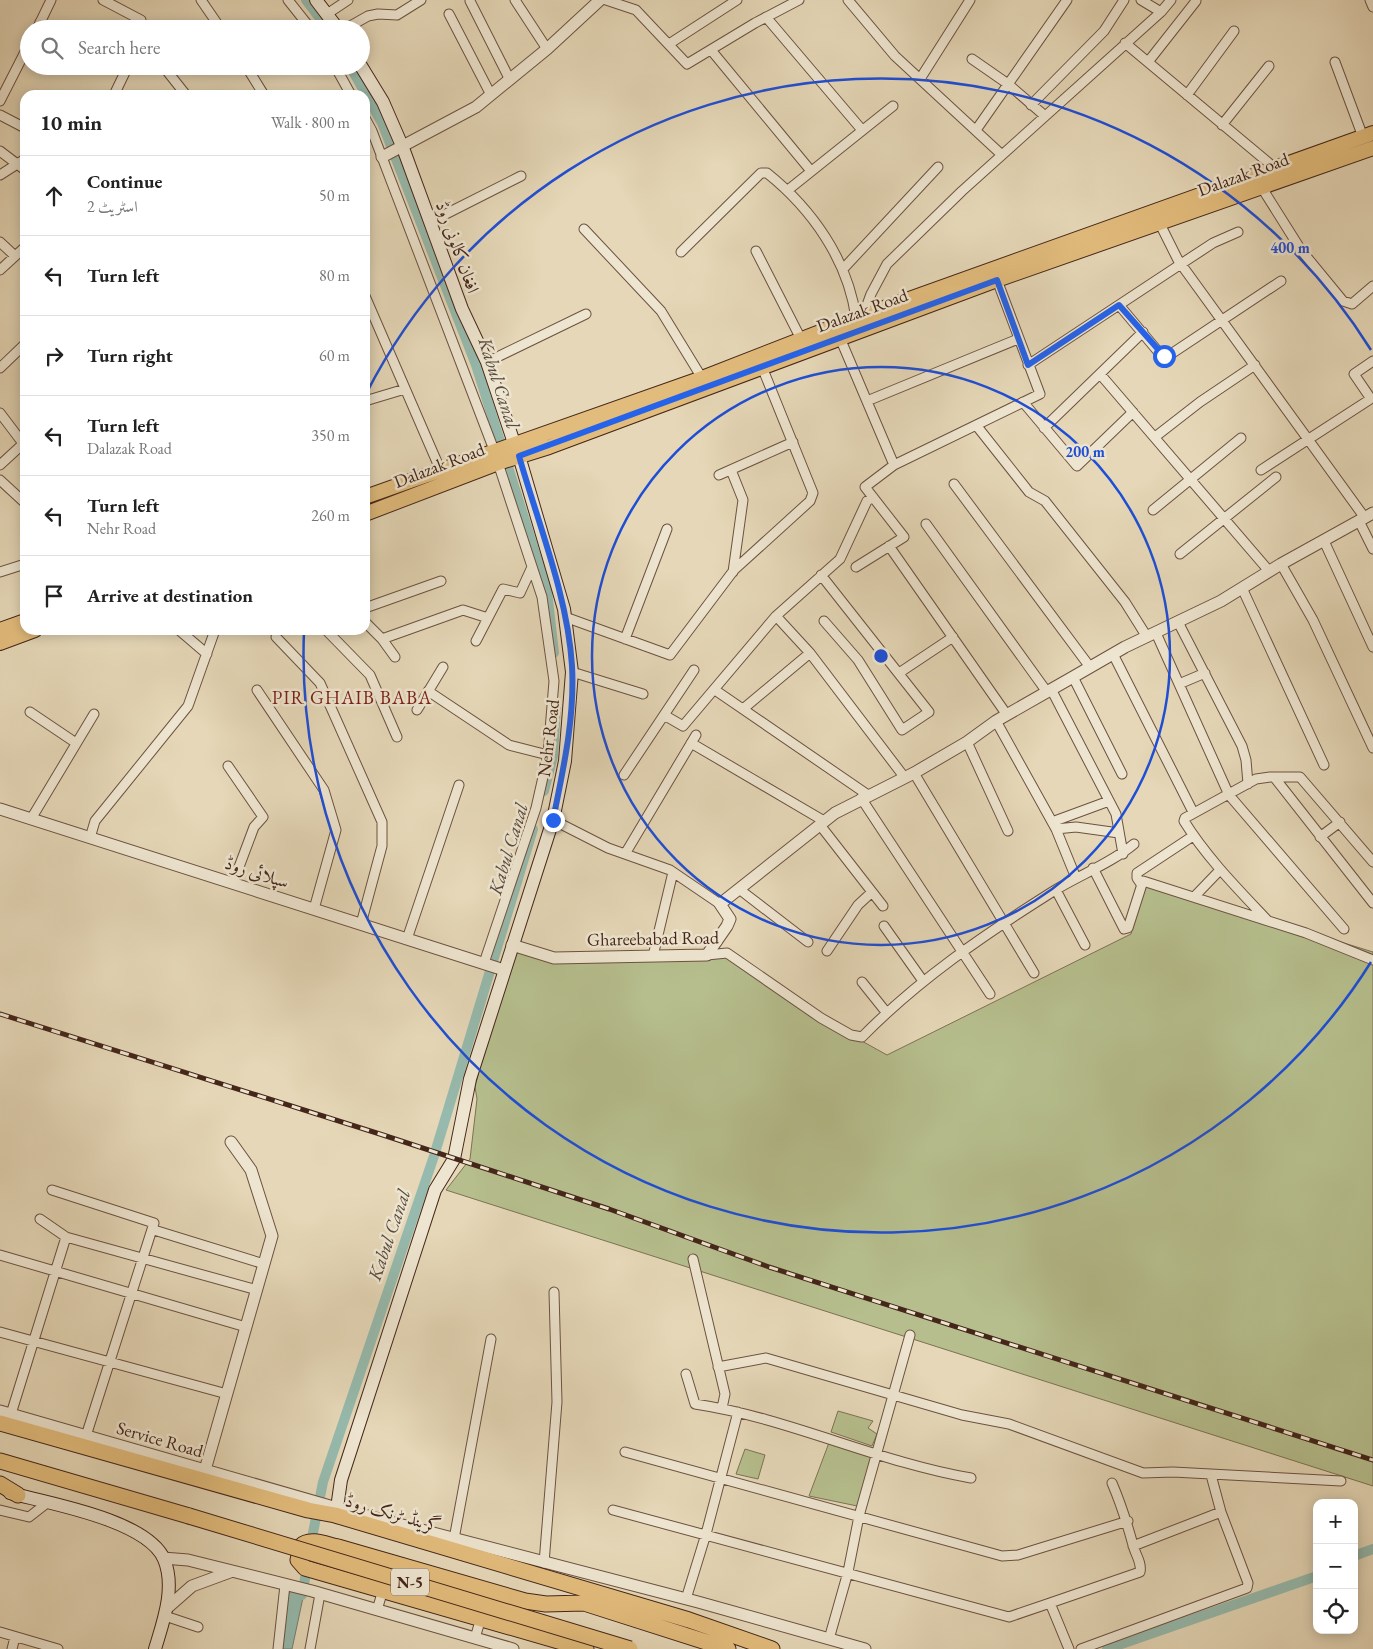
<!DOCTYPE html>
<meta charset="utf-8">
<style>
body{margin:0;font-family:"EB Garamond",Amiri,serif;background:#f2f2f2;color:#222}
.controls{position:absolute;right:15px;bottom:15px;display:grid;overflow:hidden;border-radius:10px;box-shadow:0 2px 12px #0003}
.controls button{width:45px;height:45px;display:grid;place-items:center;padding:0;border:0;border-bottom:1px solid #e0e0e0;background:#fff;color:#222;font:25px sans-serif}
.stop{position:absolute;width:15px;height:15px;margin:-11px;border:4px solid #2563eb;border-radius:50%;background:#fff}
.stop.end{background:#2563eb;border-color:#fff;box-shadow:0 1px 5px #0008}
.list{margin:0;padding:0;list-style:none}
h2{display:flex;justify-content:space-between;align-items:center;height:65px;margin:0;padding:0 20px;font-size:21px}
h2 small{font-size:16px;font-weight:400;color:#767676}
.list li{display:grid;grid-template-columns:32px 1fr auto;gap:15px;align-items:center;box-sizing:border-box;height:80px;padding:0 20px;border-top:1px solid #e0e0e0}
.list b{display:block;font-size:19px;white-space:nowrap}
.list p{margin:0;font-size:16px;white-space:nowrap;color:#767676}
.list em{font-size:16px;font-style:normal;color:#767676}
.icon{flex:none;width:28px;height:28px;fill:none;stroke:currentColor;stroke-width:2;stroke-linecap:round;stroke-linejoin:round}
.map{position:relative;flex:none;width:1373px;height:1649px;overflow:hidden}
.search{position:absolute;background:#fff;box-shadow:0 2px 12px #0003;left:20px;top:20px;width:350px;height:55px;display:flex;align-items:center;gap:12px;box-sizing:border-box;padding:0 18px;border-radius:28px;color:#767676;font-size:19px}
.panel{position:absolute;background:#fff;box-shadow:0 2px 12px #0003;left:20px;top:90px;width:350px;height:545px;border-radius:15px}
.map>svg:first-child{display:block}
.green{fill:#b6be8d;stroke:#7d7254}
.water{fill:#96baad;stroke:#757f72}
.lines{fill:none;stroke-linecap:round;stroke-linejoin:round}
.canal{stroke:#96baad;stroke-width:10}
.minor-casing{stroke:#6c5241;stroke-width:11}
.tertiary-casing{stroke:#6c5241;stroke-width:13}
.secondary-casing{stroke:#44261a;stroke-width:14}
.primary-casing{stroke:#44261a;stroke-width:16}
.trunk-casing{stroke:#44261a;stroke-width:17}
.minor{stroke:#eee5d0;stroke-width:9}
.tertiary{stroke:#eee5d0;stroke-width:11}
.secondary{stroke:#eee5d0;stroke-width:12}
.primary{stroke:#e2bc7c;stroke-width:14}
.trunk{stroke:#e2bc7c;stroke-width:15}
.rail-casing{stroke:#44261a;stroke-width:5}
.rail{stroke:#eee5d0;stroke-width:3;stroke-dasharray:9;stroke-linecap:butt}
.trunk-bridge-casing{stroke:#44261a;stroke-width:17;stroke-linecap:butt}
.trunk-bridge{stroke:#e2bc7c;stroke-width:15}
.route{stroke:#2563eb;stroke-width:6}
.ring{fill:none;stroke:#1d4ed8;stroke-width:2.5}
.labels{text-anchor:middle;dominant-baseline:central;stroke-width:5;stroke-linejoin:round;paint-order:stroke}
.shield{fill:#eee5d0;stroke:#775f51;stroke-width:1}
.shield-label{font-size:16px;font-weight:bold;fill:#44261a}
.street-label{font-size:18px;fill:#44261a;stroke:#eee5d0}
.water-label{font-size:19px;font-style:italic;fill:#584b3f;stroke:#eee5d0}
.neighbourhood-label{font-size:19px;letter-spacing:1px;fill:#7a1f14;stroke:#eee5d0}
.centre{fill:#1d4ed8;stroke:#eee5d0;stroke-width:2.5}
.ring-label{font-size:15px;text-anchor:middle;font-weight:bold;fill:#1d4ed8;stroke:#eee5d0;stroke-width:5;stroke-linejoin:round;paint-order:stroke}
</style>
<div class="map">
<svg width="1373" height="1649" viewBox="0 0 1373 1649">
<rect width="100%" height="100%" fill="#e5d7b7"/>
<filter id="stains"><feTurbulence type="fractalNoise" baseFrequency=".004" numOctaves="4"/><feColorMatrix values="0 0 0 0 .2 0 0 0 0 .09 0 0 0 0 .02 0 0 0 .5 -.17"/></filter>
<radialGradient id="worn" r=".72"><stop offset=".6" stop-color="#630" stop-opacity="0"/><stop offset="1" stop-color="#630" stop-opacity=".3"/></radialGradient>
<path class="green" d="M 1143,881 L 1373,952 L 1373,1486 L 446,1190 L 470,1159 L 477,1099 L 475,1087 L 504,970 L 512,945 L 554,958 L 727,953 L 851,1035 L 887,1055 L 1131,934 Z
M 838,1411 L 873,1421 L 868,1428 L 877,1434 L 872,1446 L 831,1432 Z
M 830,1440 L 872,1453 L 862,1507 L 809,1496 Z
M 745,1449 L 765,1455 L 758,1479 L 736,1474 Z"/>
<path class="water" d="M 290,1589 L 304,1593 L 292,1649 L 282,1649 L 286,1604 Z"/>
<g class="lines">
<path class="canal" d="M 306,0 L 328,29
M 350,66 L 382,123 L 476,365 L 547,591 L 554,653
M 544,791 L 553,756 L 556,705
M 310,1548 L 323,1482 L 434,1156 L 533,829
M 1354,1556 L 1373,1549
M 302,1595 L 308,1562
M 1107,1649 L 1317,1576"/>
<defs>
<path id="minor" d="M 103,0 L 141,20
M 201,0 L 221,29
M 288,0 L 311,29
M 515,0 L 547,49
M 606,0 L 636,10 L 687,64 L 755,23 L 799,0
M 848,0 L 895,56 L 1002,155
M 1141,0 L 1161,12
M 1370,0 L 1373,7
M 470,1 L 510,80
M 327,14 L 348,0
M 449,14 L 491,95
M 766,17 L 862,130
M 40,22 L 52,29
M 37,29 L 51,0
M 345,29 L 368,16 L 378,14 L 397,15 L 421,0
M 1125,43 L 1276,169
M 669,44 L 737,0
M 711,50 L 811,171
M 972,59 L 1008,84 L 1045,116
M 1148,62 L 1196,1
M 1335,62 L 1363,137
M 163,66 L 186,95
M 246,66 L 264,95
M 335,66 L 351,95
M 920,79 L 970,0
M 114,95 L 128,66
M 1187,95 L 1234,31
M 0,101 L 29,44
M 1031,105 L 1104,31 L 1124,0
M 0,115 L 25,128
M 365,118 L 372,131 L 494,450
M 1222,125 L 1269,66
M 976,130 L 1067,0
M 0,151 L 25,170
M 0,175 L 25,159
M 1262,188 L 1301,250 L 1343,301 L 1352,304 L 1373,286
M 788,190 L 893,106
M 430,222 L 521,176
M 1160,224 L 1178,260 L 1365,518
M 584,229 L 661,311 L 702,378
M 0,242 L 15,256
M 756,251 L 801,339
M 681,252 L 761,173 L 767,173 C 812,209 848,260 856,318
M 843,269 L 938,167
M 0,270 L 25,247
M 365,296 L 440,469
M 1119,305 L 1161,355 L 1168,356 L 1281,281
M 871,313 L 867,305 L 871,294 L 887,264 L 962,191 L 1161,12 L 1171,0
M 840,338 L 894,465
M 487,362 L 586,314
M 1028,365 L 1181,264 L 1213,243 L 1238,232
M 0,368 L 25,344
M 1100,374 L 1269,571
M 365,401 L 405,389
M 867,401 L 1018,339
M 1023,402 L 1077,466 L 1133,412
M 0,413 L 25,446
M 976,425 L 1029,492 L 1045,501 L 1125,602 L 1147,637
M 1044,428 L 1143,332
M 1155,437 L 1200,402 L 1255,365
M 0,465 L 25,442
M 731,470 L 743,500 L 733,572
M 1261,470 L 1369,400 L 1369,396 L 1354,374 L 1373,361
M 719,475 L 793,442
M 0,480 L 25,503
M 954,484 L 1090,667
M 1153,510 L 1241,438
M 1359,521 L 1373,549
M 926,524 L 1047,692
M 1324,541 L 1373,647
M 889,546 L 1007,715
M 1180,554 L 1276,477
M 1281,564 L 1313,620 L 1373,748
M 856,567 L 904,537 L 865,487 L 894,465 L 1040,394 L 997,280
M 0,572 L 25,564
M 821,575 L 929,712 L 902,730 L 858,660 L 824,621
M 1242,588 L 1324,765
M 365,608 L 441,581
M 776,616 L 810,653 L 905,778
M 565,617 L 670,655 L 734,570 L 810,501 L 813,493 L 762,367
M 365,622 L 382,639 L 395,657
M 1178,622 L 1242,746 L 1246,760 L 1248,784
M 179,630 L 207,654
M 326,630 L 370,675 L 397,737
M 1156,633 L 1229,795 L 1344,929
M 276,637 L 320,683 L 382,822 L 382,846 L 361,924
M 382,639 L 463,610 L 488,618
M 625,639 L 667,529
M 476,641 L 503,589 L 520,593 L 532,567
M 1113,654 L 1193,812
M 572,672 L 643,694
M 899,673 L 953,637
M 1073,677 L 1122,774
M 1179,684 L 1205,673
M 1051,689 L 1116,814 L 1123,854
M 257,690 L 324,790 L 336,830 L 314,909
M 715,690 L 868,795
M 428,691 L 509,745 L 548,755
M 743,709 L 810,653
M 417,710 L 443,667
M 30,712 L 76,743
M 664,715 L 683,726 L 776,616 L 840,559 L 867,501 L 873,497
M 996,721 L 1056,829 L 1076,878
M 967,742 L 1008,831
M 691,743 L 824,821
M 228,766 L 263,817 L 254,827 L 233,883
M 914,773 L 1034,973
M 624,775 L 694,670
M 1274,777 L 1373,903
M 861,798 L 990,994
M 31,819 L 94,714
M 553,820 L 608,848 L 670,870 L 720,904
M 1052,822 L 1109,801
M 820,825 L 883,906
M 1056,829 L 1076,827 L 1119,833
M 1320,837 L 1340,822
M 90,838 L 95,821 L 188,706 L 215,630
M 625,854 L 696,735
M 1093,868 L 1124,929 L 1128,928 L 1143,881 L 1306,933 L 1373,960
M 1141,884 L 1137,878 L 1137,873 L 1193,836
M 739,889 L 808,942
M 1056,890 L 1085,945
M 1194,897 L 1220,870
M 1268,921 C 1238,889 1207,858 1184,821 L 1185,818 L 1256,779 L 1270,777 L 1300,777 L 1373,862
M 884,926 L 923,981
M 407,939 L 459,785
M 827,951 L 858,905 L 872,892
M 707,955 L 727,953 L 821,1018 L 851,1035 L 862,1037 C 919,979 984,935 1052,892 C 1079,875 1110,864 1134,844
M 653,956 L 673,872
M 484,963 L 536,808 L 548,755 L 554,681 L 542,597 L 498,463
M 862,982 L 886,1012
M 52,1190 L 154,1223 L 86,1436
M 40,1219 L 66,1237 L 257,1290
M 154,1230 L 264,1264
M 0,1255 L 246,1327
M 693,1259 L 725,1394 L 722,1408
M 0,1332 L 227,1394
M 718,1367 L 766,1358 L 962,1415 L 1009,1424 L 1143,1473 L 1173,1472 L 1341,1481
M 686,1374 L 695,1404 C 789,1418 877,1462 971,1478
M 11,1414 L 66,1237
M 625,1452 L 1002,1556 L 1018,1555 L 1128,1521
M 0,1510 L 29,1517 L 47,1503
M 613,1510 L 1009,1617 L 1050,1603 L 1069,1649
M 454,1539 L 491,1339
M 1133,1546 L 1221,1512
M 544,1563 L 557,1402 L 554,1292
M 686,1599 L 706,1534 L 738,1412
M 1050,1603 L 1140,1572 C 1142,1562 1135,1554 1133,1545 C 1127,1523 1121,1504 1112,1483
M 377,1610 L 383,1590
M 165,1616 L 198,1627
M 0,1632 L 58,1649
M 475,1638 L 481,1618
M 829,1639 L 848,1572 L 859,1516 L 910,1335
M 12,1649 L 15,1637
M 278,1649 L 285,1585
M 310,1649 L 320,1594
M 1081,1649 L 1247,1588 L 1248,1583 L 1221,1512 L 1211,1475"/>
<path id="tertiary" d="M 382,157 L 476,107 L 547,49 L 600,0
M 0,809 L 504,970
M 512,945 L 554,958 L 707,955 L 727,926 L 730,919 L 720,904 L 835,813 L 914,773 L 967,742 L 996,721 L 1073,677 L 1125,647 L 1221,601 L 1281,564 L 1373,513
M 0,1411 L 337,1508 L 698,1602 L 865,1649
M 205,1470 L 272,1236 L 251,1170 L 231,1142
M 163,1558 L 188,1560 L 312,1591 L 513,1649
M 167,1608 L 192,1586 L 230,1572"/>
<path id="secondary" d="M 316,0 L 338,29
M 361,66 L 383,102 L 403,148 L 462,309 L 487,362 L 514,443
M 10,1493 C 48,1503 147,1520 164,1559 C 176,1588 163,1622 155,1649
M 337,1508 L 341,1480 L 435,1190 L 454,1159 L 470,1079 L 553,820 L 565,761 L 572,672 L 564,609 L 519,456"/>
<path id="primary" d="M 365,497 L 702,378 L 856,318 L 1373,133
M 365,514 L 501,462 L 549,447 L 997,280 L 1373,148
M 0,630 L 25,621
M 0,643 L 35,630"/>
<path id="trunk" d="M 0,1423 L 308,1510 L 335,1515 L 689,1620 L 772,1649
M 0,1461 L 189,1516
M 0,1484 L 18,1495
M 586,1649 L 305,1568 L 298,1560 L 301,1546 C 310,1537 327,1545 338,1547 L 525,1601 L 546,1604 L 584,1603 L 728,1649"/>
</defs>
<use href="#minor" class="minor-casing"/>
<use href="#tertiary" class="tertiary-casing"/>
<use href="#secondary" class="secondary-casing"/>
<use href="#primary" class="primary-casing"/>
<use href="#trunk" class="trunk-casing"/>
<use href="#minor" class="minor"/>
<use href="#tertiary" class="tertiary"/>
<use href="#secondary" class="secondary"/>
<use href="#primary" class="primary"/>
<use href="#trunk" class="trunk"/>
<defs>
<path id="rail" d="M 0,1014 L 383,1135 L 609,1209 L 769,1267 L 1373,1460"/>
</defs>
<use href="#rail" class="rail-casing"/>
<use href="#rail" class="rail"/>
<defs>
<path id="trunk-bridge" d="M 189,1516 L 630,1649"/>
</defs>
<use href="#trunk-bridge" class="trunk-bridge-casing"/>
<use href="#trunk-bridge" class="trunk-bridge"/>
</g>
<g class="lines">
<path class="route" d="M 553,820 C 563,770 575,718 572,666 C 568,597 538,523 519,456 L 997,280 L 1028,365 L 1119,305 L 1164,356"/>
</g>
<g class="ring">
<circle cx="881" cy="656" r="289"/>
<path d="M1371 962A578 578 0 0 1 304 631M366 394A578 578 0 0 1 1371 350"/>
</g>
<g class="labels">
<rect class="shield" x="391" y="1568.5" width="38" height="27" rx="4"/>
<g class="shield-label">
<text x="410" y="1582">N-5</text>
</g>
<g class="street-label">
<text transform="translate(1243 174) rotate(-20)">Dalazak Road</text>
<text transform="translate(458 247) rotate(70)">افغان کالونی روڈ</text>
<text transform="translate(862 310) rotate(-20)">Dalazak Road</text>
<text transform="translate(439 465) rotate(-21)">Dalazak Road</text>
<text transform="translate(548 738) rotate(-83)">Nehr Road</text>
<text transform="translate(257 872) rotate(18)">سپلائی روڈ</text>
<text transform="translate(653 938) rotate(-1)">Ghareebabad Road</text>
<text transform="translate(160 1439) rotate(16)">Service Road</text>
<text transform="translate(393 1513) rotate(16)">گرینڈ ٹرنک روڈ</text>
</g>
<g class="water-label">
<text transform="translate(499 383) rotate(72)">Kabul Canal</text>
<text transform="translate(508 849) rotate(-73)">Kabul Canal</text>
<text transform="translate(389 1235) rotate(-71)">Kabul Canal</text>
</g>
<g class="neighbourhood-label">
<text x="352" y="697">PIR GHAIB BABA</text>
</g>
</g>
<circle cx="881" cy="656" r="8" class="centre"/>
<g class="ring-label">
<text x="1290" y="253">400 m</text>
<text x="1085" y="457">200 m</text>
</g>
<rect width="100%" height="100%" filter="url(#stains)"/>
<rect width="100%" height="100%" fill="url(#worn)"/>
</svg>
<div class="controls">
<button>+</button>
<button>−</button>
<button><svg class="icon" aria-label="locate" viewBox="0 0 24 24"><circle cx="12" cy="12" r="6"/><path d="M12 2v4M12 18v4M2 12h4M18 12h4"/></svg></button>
</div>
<div class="stop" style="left:1164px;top:356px"></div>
<div class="stop end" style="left:553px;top:820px"></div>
<div class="search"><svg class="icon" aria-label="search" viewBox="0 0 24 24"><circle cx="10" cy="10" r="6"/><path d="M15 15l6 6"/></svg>Search here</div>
<section class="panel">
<h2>10 min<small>Walk · 800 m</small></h2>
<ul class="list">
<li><svg class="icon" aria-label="ahead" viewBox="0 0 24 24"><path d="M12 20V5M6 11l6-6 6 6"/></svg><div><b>Continue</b><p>اسٹریٹ 2</p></div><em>50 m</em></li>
<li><svg class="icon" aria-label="left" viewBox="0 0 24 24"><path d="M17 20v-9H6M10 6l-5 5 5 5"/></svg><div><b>Turn left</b></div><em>80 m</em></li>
<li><svg class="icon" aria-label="right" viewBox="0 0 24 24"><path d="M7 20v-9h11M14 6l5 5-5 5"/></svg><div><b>Turn right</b></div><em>60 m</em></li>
<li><svg class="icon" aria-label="left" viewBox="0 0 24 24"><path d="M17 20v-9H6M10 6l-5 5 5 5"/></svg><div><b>Turn left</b><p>Dalazak Road</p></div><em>350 m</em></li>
<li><svg class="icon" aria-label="left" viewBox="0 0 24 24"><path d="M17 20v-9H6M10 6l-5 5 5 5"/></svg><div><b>Turn left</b><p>Nehr Road</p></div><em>260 m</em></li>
<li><svg class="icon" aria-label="arrive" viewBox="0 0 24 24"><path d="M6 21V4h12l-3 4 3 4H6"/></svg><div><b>Arrive at destination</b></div></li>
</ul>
</section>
</div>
